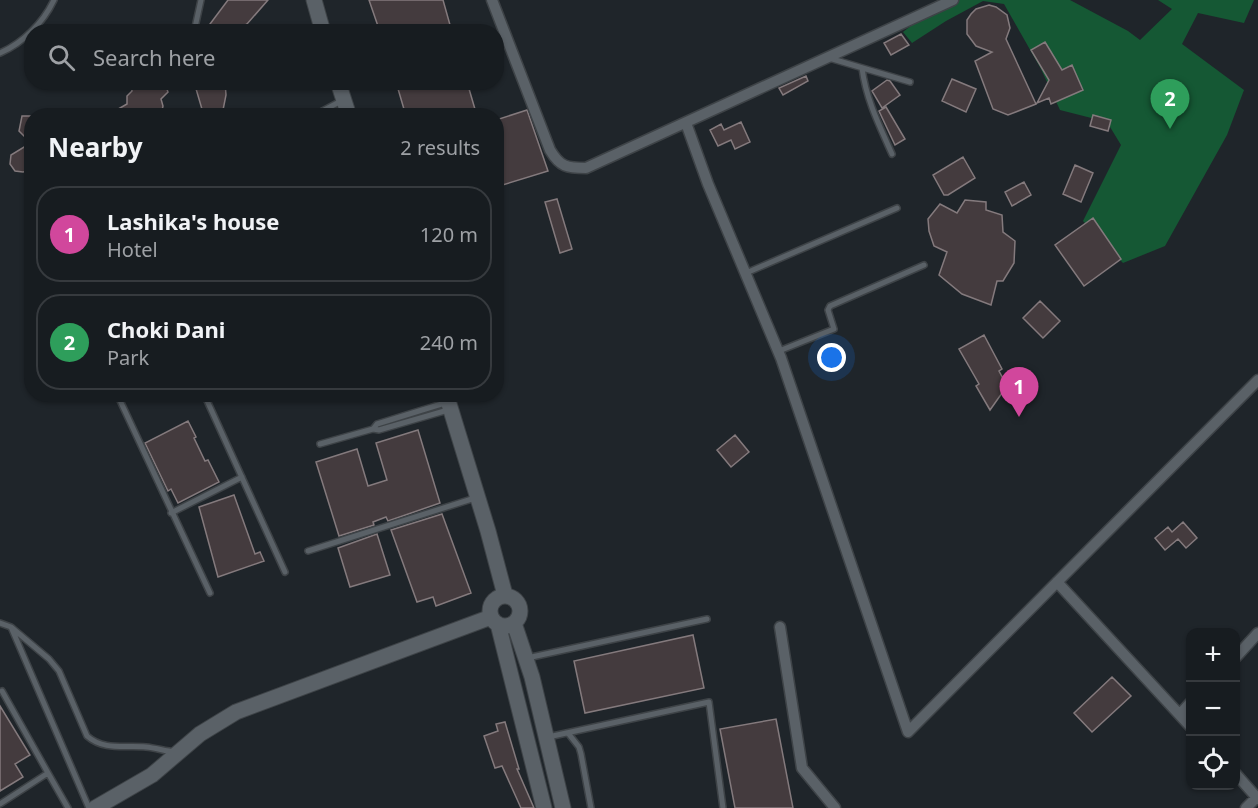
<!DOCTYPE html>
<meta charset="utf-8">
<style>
body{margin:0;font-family:"Noto Sans",sans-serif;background:#24292d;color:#f1f3f6}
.controls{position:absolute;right:18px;bottom:18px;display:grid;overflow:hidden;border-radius:12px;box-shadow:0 2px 4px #0004}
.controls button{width:54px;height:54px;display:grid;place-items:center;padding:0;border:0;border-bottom:2px solid #363a3e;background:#171c20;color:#f1f3f6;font:30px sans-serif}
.you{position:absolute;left:832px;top:358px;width:21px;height:21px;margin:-15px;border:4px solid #fff;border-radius:50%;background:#1a73e8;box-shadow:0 0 0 9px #1a73e833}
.badge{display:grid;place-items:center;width:39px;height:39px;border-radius:50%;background:#2563eb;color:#fff;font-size:20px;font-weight:700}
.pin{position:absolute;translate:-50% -50px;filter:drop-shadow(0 2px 3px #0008)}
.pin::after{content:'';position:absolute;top:32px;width:21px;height:18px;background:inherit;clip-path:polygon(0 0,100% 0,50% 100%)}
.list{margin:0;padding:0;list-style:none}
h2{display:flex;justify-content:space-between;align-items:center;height:78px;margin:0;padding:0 24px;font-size:26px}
h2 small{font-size:20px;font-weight:400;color:#9ea1a5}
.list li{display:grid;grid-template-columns:39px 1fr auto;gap:18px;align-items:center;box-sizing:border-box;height:96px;margin:0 12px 12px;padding:0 12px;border:2px solid #363a3e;border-radius:24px}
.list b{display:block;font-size:22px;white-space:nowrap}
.list p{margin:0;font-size:20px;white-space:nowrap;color:#9ea1a5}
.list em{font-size:20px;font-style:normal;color:#9ea1a5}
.icon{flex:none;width:33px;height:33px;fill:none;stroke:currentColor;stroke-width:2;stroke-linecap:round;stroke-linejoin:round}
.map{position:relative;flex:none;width:1258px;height:808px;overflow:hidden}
.search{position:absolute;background:#171c20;box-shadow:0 2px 4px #0004;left:24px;top:24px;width:480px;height:66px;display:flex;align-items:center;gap:15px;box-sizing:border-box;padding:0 21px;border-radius:24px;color:#9ea1a5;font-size:22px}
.panel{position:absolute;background:#171c20;box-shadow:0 2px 4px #0004;left:24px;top:108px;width:480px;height:294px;border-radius:24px}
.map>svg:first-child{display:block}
.green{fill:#155834}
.building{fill:#443b3e;stroke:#847a7d;stroke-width:1.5}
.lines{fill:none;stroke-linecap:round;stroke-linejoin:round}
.lane-casing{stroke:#3e4347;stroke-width:8}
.street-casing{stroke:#3e4347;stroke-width:13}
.secondary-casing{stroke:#3e4347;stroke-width:17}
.lane{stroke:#5a6167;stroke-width:5}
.street{stroke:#5a6167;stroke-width:10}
.secondary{stroke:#5a6167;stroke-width:15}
</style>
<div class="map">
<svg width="1258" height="808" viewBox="0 0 1258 808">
<rect width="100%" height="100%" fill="#1f252a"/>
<path class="green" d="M 955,0 L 1070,0 L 1128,31 L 1140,40 L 1172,9 L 1158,0 L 1254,0 L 1244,23 L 1198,13 L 1182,44 L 1244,90 L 1227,135 L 1165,246 L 1123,263 L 1083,221 L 1121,145 L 1107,122 L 1060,110 L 1041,69 L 1004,4 L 983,1 L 946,21 L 912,43 L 903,32 L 922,17 Z"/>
<path class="building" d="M 228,0 L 268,0 L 247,24 L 233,32 L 204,32 Z
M 369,0 L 443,0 L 452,32 L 380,32 Z
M 989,5 L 996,7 L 1007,15 L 1010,28 L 1006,39 L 1036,104 L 1008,115 L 993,109 L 975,61 L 992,52 L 976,46 L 967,34 L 967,20 L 971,14 L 976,9 Z
M 901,34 L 909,45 L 891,55 L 884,43 Z
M 1045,42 L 1062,70 L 1072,65 L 1083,90 L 1051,104 L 1049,98 L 1037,103 L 1049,80 L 1031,50 Z
M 806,76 L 808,81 L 783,95 L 779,88 Z
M 952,79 L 976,89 L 966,112 L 942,101 Z
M 887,80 L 890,81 L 900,95 L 882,108 L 872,91 Z
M 131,82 L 165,84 L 168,92 L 161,99 L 163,106 L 161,116 L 106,116 L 127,104 L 127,96 L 132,91 Z
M 194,82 L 225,82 L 226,95 L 223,110 L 224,116 L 204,116 Z
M 396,82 L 467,82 L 477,116 L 406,116 Z
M 886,107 L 905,139 L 895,145 L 879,111 Z
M 527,110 L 548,171 L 496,187 L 496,120 Z
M 1093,115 L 1111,120 L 1108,131 L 1090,126 Z
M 22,116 L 32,116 L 32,144 L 19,131 Z
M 741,122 L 750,142 L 735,149 L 731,140 L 718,146 L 710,130 L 721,124 L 724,130 Z
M 29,144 L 32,170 L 23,172 L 15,171 L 10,164 L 11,155 Z
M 963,157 L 975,178 L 948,195 L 944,195 L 933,175 Z
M 1075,165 L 1093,173 L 1081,202 L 1063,194 Z
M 1024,182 L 1031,195 L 1012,206 L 1005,192 Z
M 557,199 L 572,249 L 560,253 L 545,202 Z
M 965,200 L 986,202 L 986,210 L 1002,215 L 1003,232 L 1015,241 L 1014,263 L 1003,281 L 997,281 L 991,305 L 962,294 L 939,275 L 947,252 L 934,246 L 929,231 L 928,219 L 940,204 L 957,213 Z
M 1093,218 L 1121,259 L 1084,286 L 1055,245 Z
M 1040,301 L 1060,321 L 1043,338 L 1023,318 Z
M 984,335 L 1002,369 L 999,371 L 1007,386 L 990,410 L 976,386 L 979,384 L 959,349 Z
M 188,421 L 196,437 L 194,438 L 205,461 L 208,460 L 219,482 L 178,503 L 171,489 L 168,491 L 145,443 Z
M 418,430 L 440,503 L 388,521 L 386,517 L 373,522 L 374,525 L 339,536 L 316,462 L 357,449 L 368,486 L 387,480 L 376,443 Z
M 735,435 L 749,452 L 731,467 L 717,450 Z
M 234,495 L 255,554 L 260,552 L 264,561 L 218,577 L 199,507 Z
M 442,514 L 471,593 L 436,606 L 433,597 L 417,602 L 391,530 Z
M 1183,522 L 1197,538 L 1186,548 L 1178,539 L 1165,550 L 1155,538 L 1168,527 L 1172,532 Z
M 377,534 L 390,575 L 350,587 L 338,548 Z
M 693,635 L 704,688 L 585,713 L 574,661 Z
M 1112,677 L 1131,696 L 1092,732 L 1074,713 Z
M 0,706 L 30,755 L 15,764 L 23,777 L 0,791 Z
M 776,719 L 793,808 L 735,808 L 720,729 Z
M 505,722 L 519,769 L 517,769 L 534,808 L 521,808 L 502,766 L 495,768 L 484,736 L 498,731 L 496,724 Z"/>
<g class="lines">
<defs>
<path id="lane" d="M 194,32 L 201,0
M 0,53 C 23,43 43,23 54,0
M 829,58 L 910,82
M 862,68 C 866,99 879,125 892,154
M 313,116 L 343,100
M 746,273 L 897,208
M 779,351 L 834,329 L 828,310 L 830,306 L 924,265
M 117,394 L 210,593
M 204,394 L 285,572
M 448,402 L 377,424 L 373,429 L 379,430 L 448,410
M 320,444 L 373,429
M 171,513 L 242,477
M 308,551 L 475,498
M 0,623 L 11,627
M 527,658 L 707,619
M 568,733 L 579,747 L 581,754 L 591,808
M 548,737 L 709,702 L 723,808
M 48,773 L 68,808
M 0,804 L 48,773 L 2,691
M 89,808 L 11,627 L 49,659 L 59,671 L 87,736 C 104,751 125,745 146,747 C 156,748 165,751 175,752"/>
<path id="street" d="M 492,0 L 550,150 C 560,167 567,168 586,168 L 953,0
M 686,123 L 708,184 L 781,358 L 908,732 L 1258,380
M 1057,582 L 1190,726
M 780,627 L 802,768 L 835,808
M 1236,657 L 1258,633
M 1180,714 L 1190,703
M 1236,774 L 1258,799
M 1246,808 L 1257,797"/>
<path id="secondary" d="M 314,0 L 323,32
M 338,82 L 349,116
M 446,394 L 488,531 L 505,595
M490 611a15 15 0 1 1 30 0a15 15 0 1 1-30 0Z
M 514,623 L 532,677 L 563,808
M 498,624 L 544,808
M 95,808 L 152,775 L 200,734 L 236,712 L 491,617"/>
</defs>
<use href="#lane" class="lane-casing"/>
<use href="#street" class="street-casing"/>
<use href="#secondary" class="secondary-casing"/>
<use href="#lane" class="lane"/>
<use href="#street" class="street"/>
<use href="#secondary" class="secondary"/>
</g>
</svg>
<div class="controls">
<button>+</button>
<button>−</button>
<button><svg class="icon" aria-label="locate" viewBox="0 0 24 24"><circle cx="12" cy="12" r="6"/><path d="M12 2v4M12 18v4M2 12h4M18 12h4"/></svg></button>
</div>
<div class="you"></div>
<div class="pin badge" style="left:1019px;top:417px;background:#d1479c">1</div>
<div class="pin badge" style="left:1170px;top:129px;background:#2e9e5b">2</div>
<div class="search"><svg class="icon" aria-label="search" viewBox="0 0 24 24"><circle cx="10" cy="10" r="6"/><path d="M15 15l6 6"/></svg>Search here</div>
<section class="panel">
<h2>Nearby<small>2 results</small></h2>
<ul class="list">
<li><span class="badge" style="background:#d1479c">1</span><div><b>Lashika's house</b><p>Hotel</p></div><em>120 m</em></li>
<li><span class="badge" style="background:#2e9e5b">2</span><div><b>Choki Dani</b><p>Park</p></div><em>240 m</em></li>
</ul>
</section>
</div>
